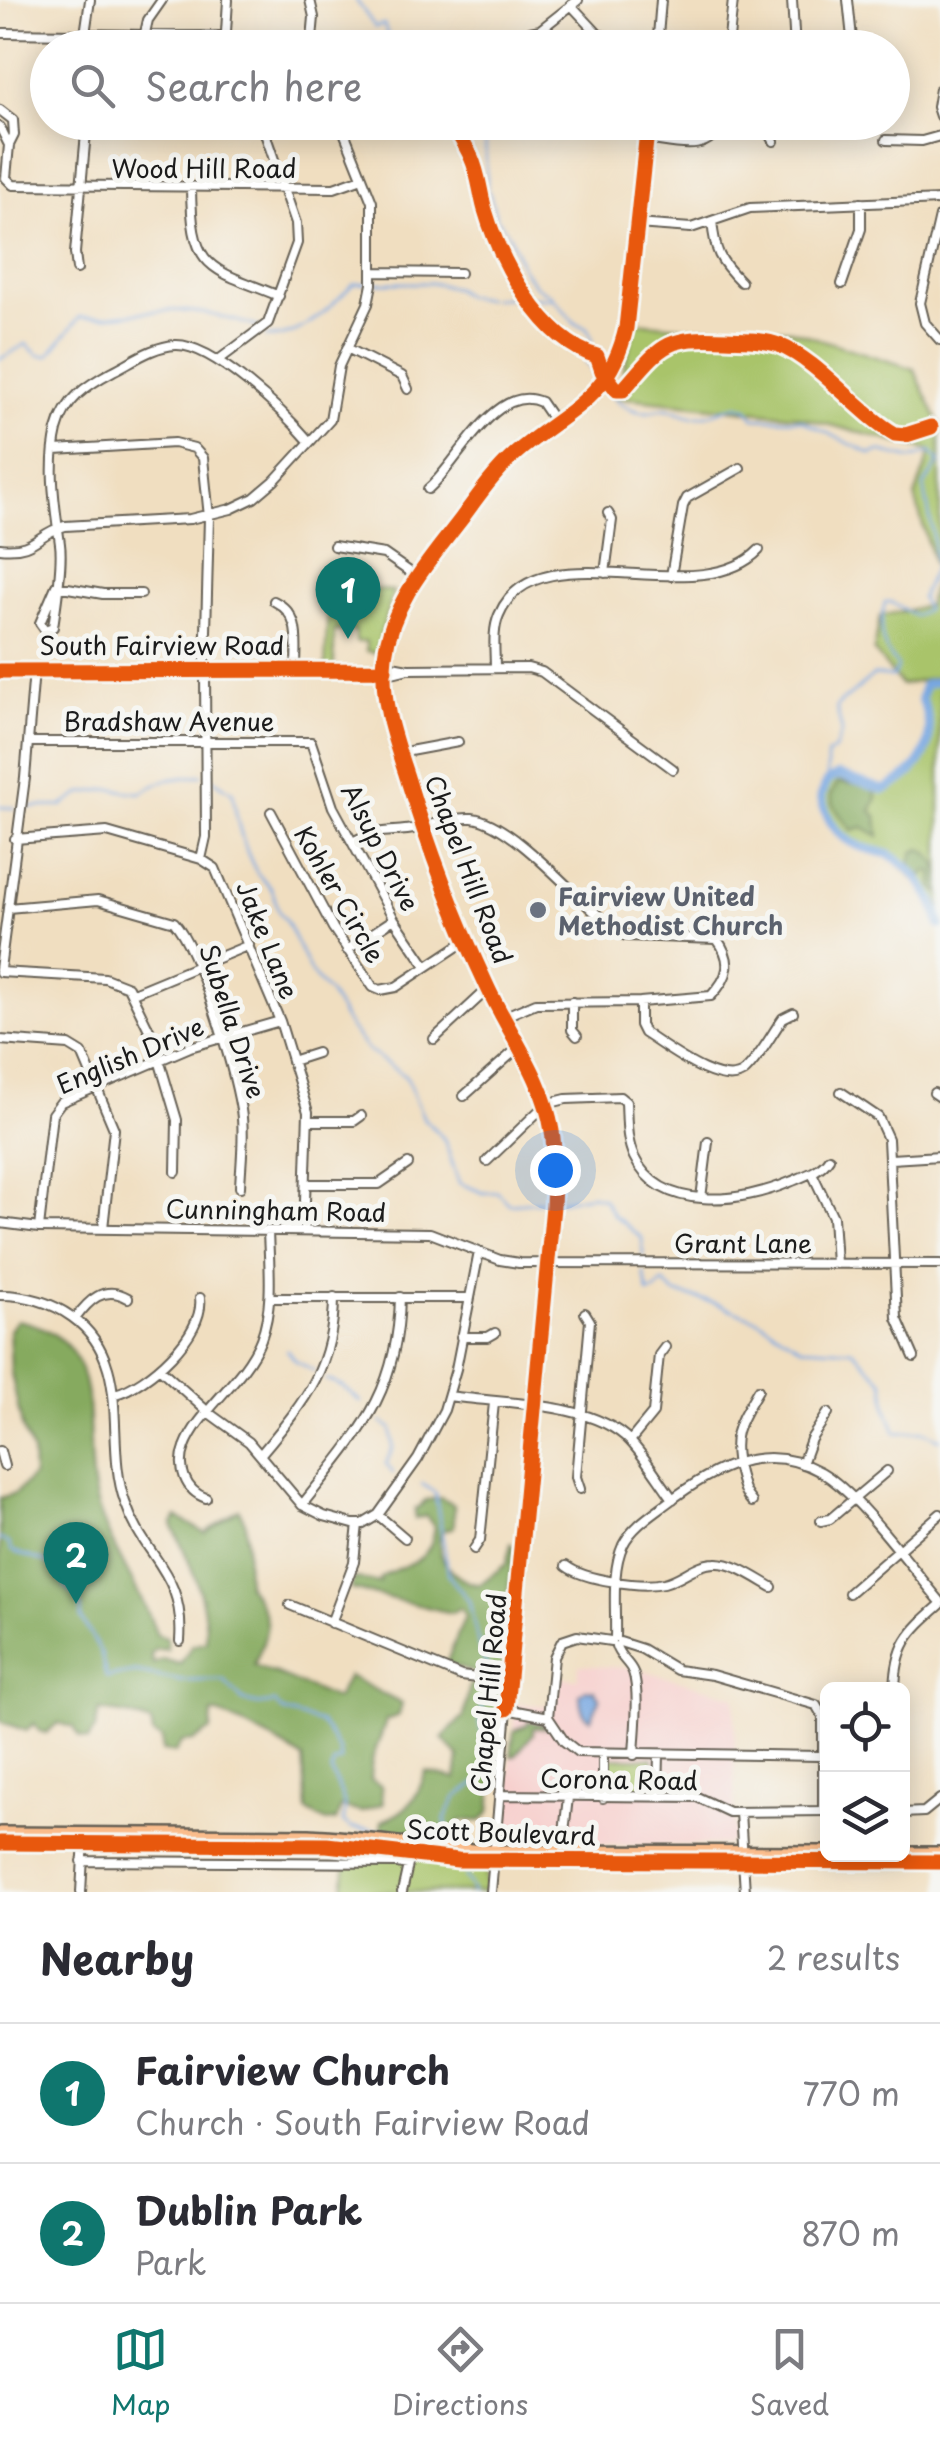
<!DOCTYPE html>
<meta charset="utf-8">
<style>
body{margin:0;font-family:"Playpen Sans",sans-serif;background:#f2f2f3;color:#2b2b33}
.controls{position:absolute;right:30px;bottom:30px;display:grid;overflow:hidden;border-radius:15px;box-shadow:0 5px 25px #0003}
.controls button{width:90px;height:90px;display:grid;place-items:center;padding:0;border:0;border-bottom:2px solid #e1e1e2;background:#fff;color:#2b2b33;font:50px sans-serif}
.you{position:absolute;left:555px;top:1170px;width:35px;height:35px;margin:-25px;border:8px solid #fff;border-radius:50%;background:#1a73e8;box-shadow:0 0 0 15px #1a73e833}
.badge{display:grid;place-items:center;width:65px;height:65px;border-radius:50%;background:#0f766e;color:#fff;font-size:32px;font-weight:700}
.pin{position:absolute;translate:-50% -82px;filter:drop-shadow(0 2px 5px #0008)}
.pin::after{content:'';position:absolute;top:52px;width:35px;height:30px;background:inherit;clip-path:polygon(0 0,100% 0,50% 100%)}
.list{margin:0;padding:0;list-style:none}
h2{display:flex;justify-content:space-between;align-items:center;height:130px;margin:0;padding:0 40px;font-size:42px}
h2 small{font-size:32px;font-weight:400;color:#7c7c81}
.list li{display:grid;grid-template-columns:65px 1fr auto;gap:30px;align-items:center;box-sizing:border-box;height:140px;padding:0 40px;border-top:2px solid #e1e1e2}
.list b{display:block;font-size:38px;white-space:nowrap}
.list p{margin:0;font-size:32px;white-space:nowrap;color:#7c7c81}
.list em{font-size:32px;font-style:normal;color:#7c7c81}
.icon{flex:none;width:55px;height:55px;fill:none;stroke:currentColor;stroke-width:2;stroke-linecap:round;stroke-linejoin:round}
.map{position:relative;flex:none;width:940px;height:1892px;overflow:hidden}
.search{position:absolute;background:#fff;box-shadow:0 5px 25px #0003;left:30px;right:30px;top:30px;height:110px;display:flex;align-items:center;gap:25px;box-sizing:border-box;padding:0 35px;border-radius:55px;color:#7c7c81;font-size:38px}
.sheet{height:410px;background:#fff}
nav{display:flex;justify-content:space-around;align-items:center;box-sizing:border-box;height:140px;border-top:2px solid #e1e1e2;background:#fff;font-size:28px;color:#7c7c81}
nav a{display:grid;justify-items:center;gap:5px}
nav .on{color:#0f766e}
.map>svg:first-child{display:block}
.built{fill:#f7d0ce}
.green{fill:#a9c46a;stroke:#627043;stroke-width:2.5}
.forest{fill:#86aa5e;stroke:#51633d;stroke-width:2.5}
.water{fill:#78a7e1;stroke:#4a627e;stroke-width:2.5}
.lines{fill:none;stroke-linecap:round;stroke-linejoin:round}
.stream{stroke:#78a7e1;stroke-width:2.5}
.river{stroke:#78a7e1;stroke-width:9}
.minor-casing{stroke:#666055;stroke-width:12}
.major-casing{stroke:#666055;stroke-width:16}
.minor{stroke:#fff;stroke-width:8}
.major{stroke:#fabc8b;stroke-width:11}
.cycleway-casing{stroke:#f6f6f2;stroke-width:21}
.cycleway{stroke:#e8590c;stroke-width:15}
.worship-dot{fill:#6b7280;stroke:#f6f6f2;stroke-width:4}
.labels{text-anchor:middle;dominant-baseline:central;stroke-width:10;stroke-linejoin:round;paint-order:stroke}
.street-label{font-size:25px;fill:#1c1c1c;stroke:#f6f6f2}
.worship-label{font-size:25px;font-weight:bold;fill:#5b616d;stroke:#f6f6f2;text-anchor:start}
</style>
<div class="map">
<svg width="940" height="1892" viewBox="0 0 940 1892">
<rect width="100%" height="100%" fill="#f6f6f2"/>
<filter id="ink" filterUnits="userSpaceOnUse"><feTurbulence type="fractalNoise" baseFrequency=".01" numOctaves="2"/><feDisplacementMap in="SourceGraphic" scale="20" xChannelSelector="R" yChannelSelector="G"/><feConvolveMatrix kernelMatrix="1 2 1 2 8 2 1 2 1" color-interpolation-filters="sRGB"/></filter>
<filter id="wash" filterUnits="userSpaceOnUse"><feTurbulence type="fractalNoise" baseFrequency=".0048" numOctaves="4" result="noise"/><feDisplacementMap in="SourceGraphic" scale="40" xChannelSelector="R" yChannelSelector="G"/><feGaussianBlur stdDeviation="2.25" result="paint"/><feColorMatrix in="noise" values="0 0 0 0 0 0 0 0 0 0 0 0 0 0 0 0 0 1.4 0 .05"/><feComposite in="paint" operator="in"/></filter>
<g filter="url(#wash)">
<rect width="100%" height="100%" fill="#f0dec0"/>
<path class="built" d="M 579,1665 L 638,1669 L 735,1696 L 734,1838 L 726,1845 L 513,1845 L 504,1840 L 515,1703 L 555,1707 L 559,1677 L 578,1679 Z"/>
<path class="green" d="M 635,322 L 690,327 L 788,329 L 914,369 L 940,425 L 940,677 L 901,685 L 874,651 L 880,616 L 927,606 L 937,575 L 915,497 L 931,451 L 795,416 L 617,397 Z
M 329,586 L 393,591 L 376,653 L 366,651 L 366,642 L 356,642 L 355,630 L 334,631 L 334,668 L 325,668 Z
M 940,681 L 940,925 L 933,898 L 891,856 L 856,846 L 832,827 L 821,797 L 827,781 L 839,775 L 884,790 C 925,770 940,740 921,699 L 924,685 Z
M 608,1758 L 653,1758 L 653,1792 L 610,1793 Z
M 347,1850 L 482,1866 L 486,1872 L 486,1892 L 343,1892 Z"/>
<path class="forest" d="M 838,782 L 866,786 L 875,791 L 877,798 L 871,811 L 877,816 L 879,836 L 863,827 L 852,830 C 844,820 832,807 831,795 Z
M 921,849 C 940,857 940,876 940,894 L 933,887 L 933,872 L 927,871 L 923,876 L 913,872 L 910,864 L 914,852 Z
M 17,1320 C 114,1338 79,1434 96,1500 C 109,1547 141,1589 157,1635 L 167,1638 L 167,1650 L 156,1649 L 151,1654 L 153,1664 L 163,1659 L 180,1664 L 192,1645 L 206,1641 C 207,1598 190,1562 172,1525 L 177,1517 L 205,1533 L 239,1509 L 246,1524 L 247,1586 C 274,1617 269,1631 254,1665 L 336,1699 L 348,1676 L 402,1704 L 399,1715 L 386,1720 C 381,1741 368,1759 371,1780 L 381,1786 L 383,1804 L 361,1812 L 341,1807 L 336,1821 L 326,1822 L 307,1811 L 303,1759 C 291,1749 224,1712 212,1713 L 211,1730 L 194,1741 L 182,1742 L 175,1753 L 162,1751 L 162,1739 L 153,1734 L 151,1723 L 129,1715 L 99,1711 L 95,1729 L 88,1740 L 79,1737 L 74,1727 L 58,1723 L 46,1733 L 39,1731 L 34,1723 L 26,1731 L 0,1721 L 0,1498 L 16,1493 L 33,1476 L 32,1452 L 22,1427 L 11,1373 L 9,1330 Z
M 441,1498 L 454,1505 L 454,1527 L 441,1532 C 434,1559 454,1580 479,1585 L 506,1564 L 511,1544 L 514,1547 L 504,1634 L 501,1637 L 503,1667 L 499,1675 L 472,1672 L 446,1664 L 465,1616 L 460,1608 L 451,1613 L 351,1589 L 353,1578 L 380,1583 L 380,1578 C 409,1559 428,1568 435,1528 L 426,1516 L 415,1519 L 415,1509 L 419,1508 L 426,1500 Z
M 470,1684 L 497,1687 L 501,1693 L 490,1812 L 481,1821 L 462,1820 C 448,1837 401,1834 381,1829 L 382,1821 C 408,1812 417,1798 426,1772 L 456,1779 L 459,1757 L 442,1738 L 464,1716 Z
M 529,1721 L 545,1725 L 544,1728 L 533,1728 L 533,1734 L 515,1756 L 511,1756 L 514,1730 L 527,1725 Z"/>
<path class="water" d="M 586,1689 L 594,1690 L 600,1699 L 591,1719 C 581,1716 580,1703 580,1694 Z"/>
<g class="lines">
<path class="stream" d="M 356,0 L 375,27 L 384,24 L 392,48
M 477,122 L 485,136 L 487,186 L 496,217 L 510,236 L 522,268 L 535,285 L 552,296 L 575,323 L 587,328 L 592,338 L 586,362 L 598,379
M 376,283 L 431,283 L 455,288 L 465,296 L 489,299 L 523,296
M 531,297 L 554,299
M 266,337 C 300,339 331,307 353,284 L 368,283
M 0,359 L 26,344 L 38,355 L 48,356 L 80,317 C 107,318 131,313 158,311 C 193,308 225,317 258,327
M 604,385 C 613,398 626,410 643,412 C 651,413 659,408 667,409 C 676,409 682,415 690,416 C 707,418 722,409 738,405 L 748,409 L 754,418 L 801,420 L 871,454 L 879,451 L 911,459 L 931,452 L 939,462 L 924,486 L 933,534 L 935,566 L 921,598 L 926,610 L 915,616 L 891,602 L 885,602 C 879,629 879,646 898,666 L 893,677 L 874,675 L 836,707 L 842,731 L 835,750 L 827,754 L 827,781
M 210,777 L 233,793 C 236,819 243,847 256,871 C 260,878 268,883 272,890 C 277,901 275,910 285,919 L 311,973 L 330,995 L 350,1028 L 369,1051 L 406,1077 L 424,1119 L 444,1139 L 459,1183 L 484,1193 L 498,1192 L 509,1204 L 545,1201
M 0,807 L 15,808
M 26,807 L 62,806 L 82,793 L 111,789 L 140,793 L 165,780 L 202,775
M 560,1201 L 591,1195 L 604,1199 L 613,1215 L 642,1238 L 643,1256
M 644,1273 L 648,1293 L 655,1291 L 663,1282 L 674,1293 L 712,1302 L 758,1320 L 802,1347 L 853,1350 L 884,1382 L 887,1408 L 896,1433 L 923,1431 L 940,1439
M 287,1350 L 296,1361 L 314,1371
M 327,1380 L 342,1386 L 361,1402
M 381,1422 L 391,1428 L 393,1447 L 386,1464 L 393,1473
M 422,1484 L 435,1493 L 449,1576 L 469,1601 L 480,1651 L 488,1668
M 0,1539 L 8,1543 L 12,1551 L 57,1566 L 66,1588 L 76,1596 L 81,1608 L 81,1618 L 101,1653 L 106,1677 L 136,1672 L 181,1681 L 223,1680 L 243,1701 L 258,1705 L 275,1703 L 282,1711 L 321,1723 L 339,1750 L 341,1760 L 334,1763 L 331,1771 C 338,1790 349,1802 343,1822 L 351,1828 L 419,1835 L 450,1842
M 448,1837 L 445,1819 L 456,1797 L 482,1780 L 489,1760 L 479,1719 L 486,1693
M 465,1876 L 473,1892"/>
<path class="river" d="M 940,681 L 924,685 L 921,699 C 940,740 925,770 884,790 L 839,775 L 827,781 L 821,797 C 827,819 836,837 859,846 C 868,850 880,851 890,855 C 915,868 936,899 940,925"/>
</g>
</g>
<g filter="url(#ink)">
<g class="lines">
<defs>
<path id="minor" d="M 310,0 L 314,17 L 312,39
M 792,0 L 795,48
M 848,0 L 853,48
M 571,5 L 599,35 L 657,45
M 530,32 L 540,30 L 578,0
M 3,33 L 224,36
M 145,33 L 148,20 L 162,0
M 83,48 L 90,0
M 225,48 L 228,0
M 657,48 L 661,0
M 728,48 L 733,0
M 940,89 L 937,107 L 940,116
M 0,110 L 13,120 L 14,135 L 9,145
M 763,122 L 774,141
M 0,127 L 9,145 L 6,178 L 13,185 L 334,188 L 362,178
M 646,139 C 673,142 710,156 720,122
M 886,140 L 922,141 L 940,136
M 191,188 C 192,271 208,267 279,296
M 940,216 L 920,303 L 925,323 L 940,340
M 712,221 C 715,252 719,260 741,282
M 637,224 L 691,228 L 750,208 L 940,200
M 77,269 L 75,253 L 87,122
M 372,272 L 460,273
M 842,284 L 861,229 L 861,203
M 347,348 L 402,376 L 408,389
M 220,359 L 268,323 L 297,243 L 296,223 L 261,122
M 55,450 L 174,443 L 194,448 L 203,458 L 209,517 L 205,670 L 206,837 L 201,859
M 428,489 C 456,467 495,381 541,402 L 556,424
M 334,546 L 384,554 L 417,577
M 0,548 C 37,552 36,533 65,526 L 190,519 L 231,509 L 254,498 L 274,481 L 330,420 L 339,366 L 368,304 L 372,284 L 372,202 L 340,122
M 605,573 L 612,520 L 608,513
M 671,576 L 683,506 L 687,498 L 740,468
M 141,594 L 103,594 L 56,586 L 40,623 L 45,630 L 53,627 C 56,605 63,564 60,544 C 55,506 48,468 57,430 C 65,399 87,385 113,371 C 133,361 153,346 176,345 C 213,344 285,413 309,441
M 274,601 C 302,615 296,642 296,669
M 495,668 C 495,651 492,631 499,615 C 536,526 698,614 759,550
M 385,670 L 392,666 L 408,669 L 528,668 L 542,672 L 673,769
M 0,671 L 385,670 L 392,673 L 408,669
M 28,742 L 311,742 L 333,807 L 394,919 L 426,966
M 399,753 L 458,742
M 271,812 L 333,928 L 373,987 L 380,990 L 396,987 L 467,940
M 15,839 L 107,832 L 201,859 L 215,868 L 280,1021 L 308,1112 L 304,1231
M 352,842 C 383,827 389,834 419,828 C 437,824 453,817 472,818 C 513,822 582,905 617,932 L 626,936 L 717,939 C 733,961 730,976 711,996 L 640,1002 L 536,1003 L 503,1017
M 8,908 L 98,900 L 174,922 C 200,951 234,1069 241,1110 C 245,1134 241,1162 240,1187
M 347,950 L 394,919
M 0,969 L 25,778 L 34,670
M 0,972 L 105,978 L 128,987 L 152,1036 L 177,1120 L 176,1172
M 133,993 L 249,945
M 572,1002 L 572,1030 L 577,1036
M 640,1002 L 640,1025 L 644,1033 C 665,1046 723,1092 745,1071 C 760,1057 771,1035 783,1018 L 793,1013
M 434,1039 L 488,989
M 0,1040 L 69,1045 L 82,1053 L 114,1129 L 103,1228
M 292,1061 L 317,1053
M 841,1092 L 878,1117 L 888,1139 L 897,1318 L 914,1357
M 934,1093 L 940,1097
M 464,1096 L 519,1047
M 310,1121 L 354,1121 L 361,1116
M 891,1159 L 940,1156
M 487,1161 L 546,1104 L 566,1099 L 620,1097 L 626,1102 C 627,1121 626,1140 634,1157 C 661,1214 743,1202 790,1182 C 804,1176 821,1171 829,1158
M 812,1173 L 833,1217 L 836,1263
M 307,1184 L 379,1184 L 408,1164
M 701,1198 L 708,1142
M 0,1223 L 39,1228 L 430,1233 L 500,1260 L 519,1263 L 940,1264
M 39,1228 L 52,1114 L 61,1102 L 190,1047 L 280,1021
M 0,1295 C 26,1295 51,1302 72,1317 C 135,1362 103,1440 125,1502 C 144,1559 185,1571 180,1641
M 270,1298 L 469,1298
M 75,1319 C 88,1301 104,1284 128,1298
M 461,1337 L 488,1337 L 495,1333
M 159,1368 L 209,1413 L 249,1442 L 302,1505 L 324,1516 L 353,1524 L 363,1524 L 378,1515 L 418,1459 L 444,1410 L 456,1369 L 479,1252
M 115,1394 C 147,1386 205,1334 200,1298
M 449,1396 C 503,1404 592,1401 630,1441 C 646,1458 659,1480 673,1499
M 630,1441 L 653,1413 L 659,1355 L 665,1347
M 0,1451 L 4,1466
M 261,1454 C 304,1402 334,1368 334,1297
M 802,1464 L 811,1439 L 828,1413
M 580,1489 L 576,1477 L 590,1321 L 585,1313
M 206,1498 C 185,1491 177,1467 185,1447 C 198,1411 245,1380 261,1339 C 274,1305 269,1266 268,1231
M 752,1502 C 744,1494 742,1484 739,1473 C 729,1435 739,1423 758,1390
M 302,1505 C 359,1433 398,1394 400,1297
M 378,1515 L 405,1538
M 821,1521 L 830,1519 L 887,1471
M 474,1549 L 480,1540 L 494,1403
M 566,1566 C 584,1580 641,1588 664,1583 C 682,1579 696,1563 715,1563 C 734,1562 756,1578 772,1587
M 849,1593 L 940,1514
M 290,1605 L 461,1676 L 508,1682
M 331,1623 L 354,1562 L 358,1524
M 615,1637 C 616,1608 611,1571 623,1545 C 632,1527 651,1515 667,1503 C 713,1468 764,1440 821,1472 C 859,1494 910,1566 940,1601
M 620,1642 L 642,1649 L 677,1670 L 712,1675 L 816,1705 L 823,1717 L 823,1751
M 616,1646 C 619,1657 629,1662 633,1672 C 640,1692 635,1733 634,1755
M 895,1690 C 896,1645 908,1633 940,1605
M 506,1709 L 548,1717 L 564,1741 L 578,1752 L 819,1756
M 548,1717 L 554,1657 L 562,1641 L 577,1636 L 611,1641
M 603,1754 L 603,1798
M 499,1795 L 697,1797 L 729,1812 L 828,1811
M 658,1797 L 659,1754
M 823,1811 L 823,1760
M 740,1812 L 745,1892
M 902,1813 L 924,1812 L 940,1799
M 562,1851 L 568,1797
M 82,1861 L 397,1863 L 408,1865 L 402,1892
M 81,1892 L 84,1839
M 491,1892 L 555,1161 C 548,1088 516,1050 487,986 C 455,918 428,846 406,774 C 398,748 386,721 385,693 C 383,660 388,628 405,598 C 426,560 469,503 498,470 C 548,414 607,414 626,328 L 648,122"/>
<path id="major" d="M 0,1833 L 309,1835 C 372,1838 433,1849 495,1851 L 828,1852
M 0,1843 L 327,1845 L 458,1860 L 940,1862
M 902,1853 L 940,1853"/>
</defs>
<use href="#minor" class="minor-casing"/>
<use href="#major" class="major-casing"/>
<use href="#minor" class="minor"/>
<use href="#major" class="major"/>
<defs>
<path id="cycleway" d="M 451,122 C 458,134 466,145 471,157 C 479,174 480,193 485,210 C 500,261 542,341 597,356 L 602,371 L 617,390 L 623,390 C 662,345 665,336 726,339 C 742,340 763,339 779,345 C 819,361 857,412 895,434 L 906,435 L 931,427
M 0,671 L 385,670
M 506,1709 L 553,1206 C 554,1181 556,1156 552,1131 C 544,1078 509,1034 487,986 C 455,918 428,846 406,774 C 393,735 380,697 385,656 C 392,601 430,560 462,518 C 478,496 494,473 515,454 C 564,411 610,400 626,328 L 648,122
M 0,1843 L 327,1845 L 458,1860 L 940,1862"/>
</defs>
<use href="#cycleway" class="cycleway-casing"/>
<use href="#cycleway" class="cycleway"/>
</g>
</g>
<circle class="worship-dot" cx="538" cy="910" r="10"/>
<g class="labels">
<g class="street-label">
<text x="204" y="168">Wood Hill Road</text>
<text x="162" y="645">South Fairview Road</text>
<text x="169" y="721">Bradshaw Avenue</text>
<text transform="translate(381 847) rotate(63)">Alsup Drive</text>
<text transform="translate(469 869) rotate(69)">Chapel Hill Road</text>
<text transform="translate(340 894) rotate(60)">Kohler Circle</text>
<text transform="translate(268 940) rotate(68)">Jake Lane</text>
<text transform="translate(233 1021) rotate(72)">Subella Drive</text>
<text transform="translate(130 1055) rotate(-23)">English Drive</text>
<text transform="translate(276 1210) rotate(1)">Cunningham Road</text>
<text x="743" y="1243">Grant Lane</text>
<text transform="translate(488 1693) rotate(-85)">Chapel Hill Road</text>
<text transform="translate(619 1779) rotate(1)">Corona Road</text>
<text transform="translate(501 1832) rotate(2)">Scott Boulevard</text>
</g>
<g class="worship-label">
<text x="558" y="896">Fairview United<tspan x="558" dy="29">Methodist Church</tspan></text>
</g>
</g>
</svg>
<div class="controls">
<button><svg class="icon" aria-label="locate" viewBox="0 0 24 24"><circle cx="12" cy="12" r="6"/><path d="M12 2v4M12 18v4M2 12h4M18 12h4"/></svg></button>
<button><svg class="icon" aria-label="layers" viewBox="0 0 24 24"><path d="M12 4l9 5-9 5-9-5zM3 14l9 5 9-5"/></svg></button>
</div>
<div class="you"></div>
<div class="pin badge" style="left:348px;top:639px">1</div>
<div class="pin badge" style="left:76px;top:1604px">2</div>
<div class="search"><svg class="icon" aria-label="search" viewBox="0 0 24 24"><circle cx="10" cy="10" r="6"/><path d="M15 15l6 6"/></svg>Search here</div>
</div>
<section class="sheet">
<h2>Nearby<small>2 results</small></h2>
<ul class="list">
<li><span class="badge">1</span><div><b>Fairview Church</b><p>Church · South Fairview Road</p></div><em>770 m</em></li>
<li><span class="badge">2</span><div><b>Dublin Park</b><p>Park</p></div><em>870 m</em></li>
</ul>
</section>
<nav>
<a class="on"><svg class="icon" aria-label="map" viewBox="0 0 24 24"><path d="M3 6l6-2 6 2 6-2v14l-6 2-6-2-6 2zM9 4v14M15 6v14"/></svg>Map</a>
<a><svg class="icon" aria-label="directions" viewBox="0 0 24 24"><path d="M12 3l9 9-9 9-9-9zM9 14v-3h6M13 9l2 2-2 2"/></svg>Directions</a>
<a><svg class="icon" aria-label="saved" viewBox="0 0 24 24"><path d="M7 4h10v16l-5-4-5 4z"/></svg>Saved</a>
</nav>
